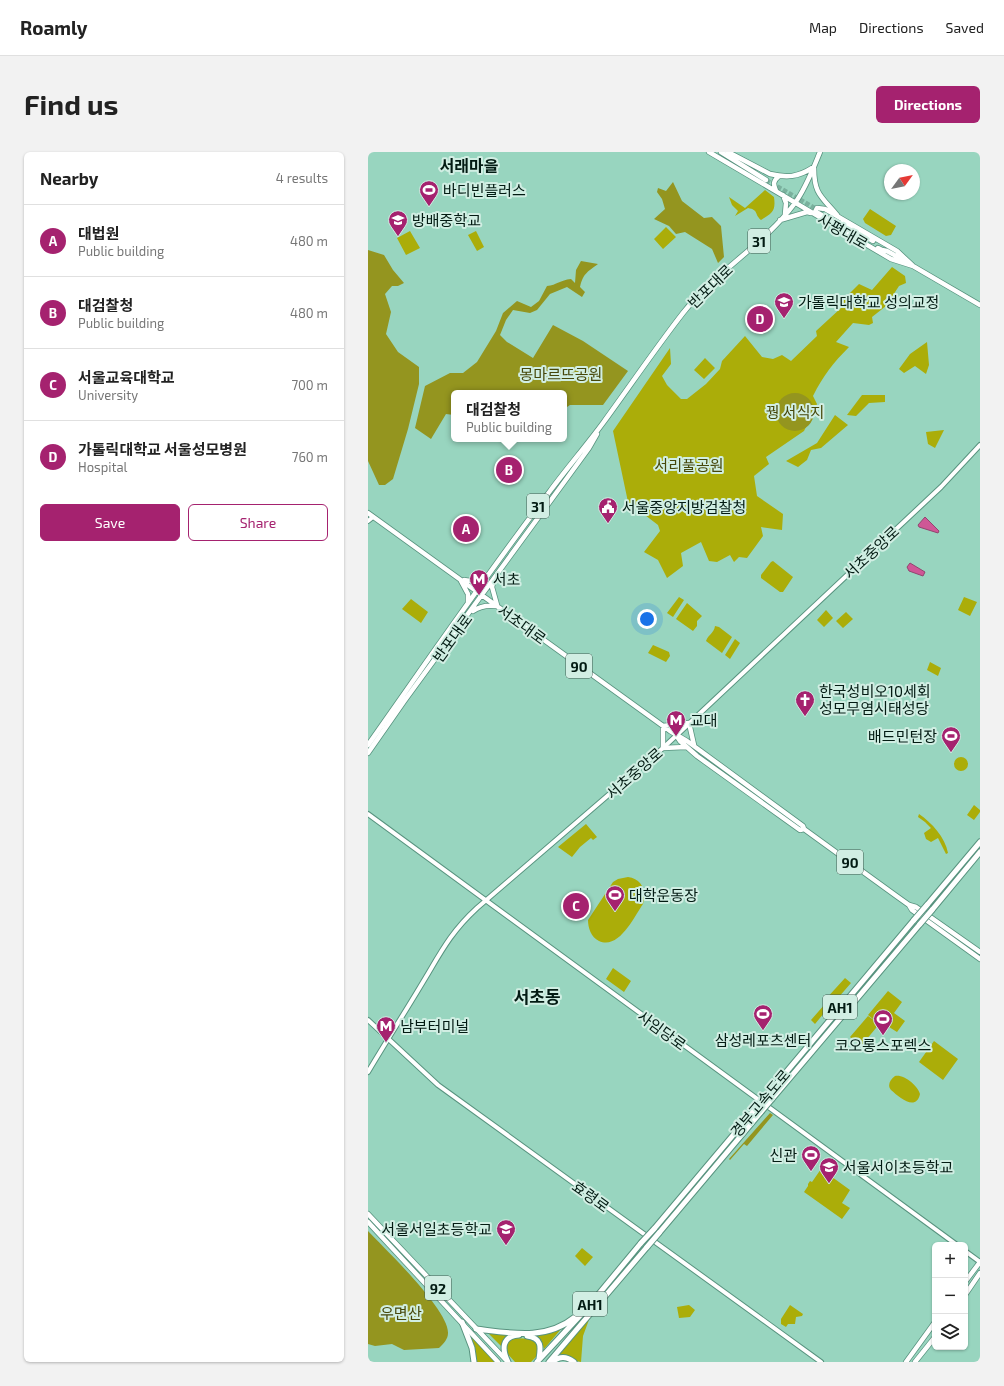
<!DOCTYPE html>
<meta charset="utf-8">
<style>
body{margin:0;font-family:"Exo 2","Noto Sans KR",sans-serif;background:#f2f2f2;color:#222}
.controls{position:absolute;right:12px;bottom:12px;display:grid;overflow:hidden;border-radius:6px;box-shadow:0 1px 3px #0004}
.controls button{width:36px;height:36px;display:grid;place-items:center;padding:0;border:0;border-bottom:1px solid #e0e0e0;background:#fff;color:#222;font:20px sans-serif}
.compass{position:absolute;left:516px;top:12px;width:36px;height:36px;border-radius:50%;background:#fff;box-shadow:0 1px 3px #0004;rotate:57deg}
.you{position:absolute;left:279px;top:467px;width:14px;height:14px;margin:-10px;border:3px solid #fff;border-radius:50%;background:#1a73e8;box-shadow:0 0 0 6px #1a73e833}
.badge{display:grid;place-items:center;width:26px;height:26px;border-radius:50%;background:#a5226f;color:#fff;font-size:13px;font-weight:700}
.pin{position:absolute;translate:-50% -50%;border:2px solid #fff;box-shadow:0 1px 4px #0006}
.popup{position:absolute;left:83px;top:238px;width:116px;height:52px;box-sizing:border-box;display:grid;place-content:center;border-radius:6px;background:#fff;filter:drop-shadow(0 1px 3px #0005);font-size:13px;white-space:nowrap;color:#767676}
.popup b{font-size:15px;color:#222}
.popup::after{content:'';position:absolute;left:50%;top:100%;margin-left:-8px;border:8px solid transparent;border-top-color:#fff}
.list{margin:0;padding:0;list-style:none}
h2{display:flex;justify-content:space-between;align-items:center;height:52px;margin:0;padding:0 16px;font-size:17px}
h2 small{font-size:13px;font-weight:400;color:#767676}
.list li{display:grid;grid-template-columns:26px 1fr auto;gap:12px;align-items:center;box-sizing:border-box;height:72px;padding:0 16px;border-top:1px solid #e0e0e0}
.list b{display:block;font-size:15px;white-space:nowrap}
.list p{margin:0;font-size:13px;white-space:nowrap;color:#767676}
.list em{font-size:13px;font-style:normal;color:#767676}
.actions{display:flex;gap:8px;padding:12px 16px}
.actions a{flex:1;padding:9px 0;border:1px solid #a5226f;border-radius:6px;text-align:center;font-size:14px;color:#a5226f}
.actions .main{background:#a5226f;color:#fff}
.icon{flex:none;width:22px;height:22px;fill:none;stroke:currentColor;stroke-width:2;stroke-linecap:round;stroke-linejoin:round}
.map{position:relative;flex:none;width:612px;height:1210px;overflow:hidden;border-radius:6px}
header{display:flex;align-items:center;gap:24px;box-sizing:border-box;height:56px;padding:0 20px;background:#fff;border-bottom:1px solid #e0e0e0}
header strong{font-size:19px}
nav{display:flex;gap:22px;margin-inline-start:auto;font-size:14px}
.intro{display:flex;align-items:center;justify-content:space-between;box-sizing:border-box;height:96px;padding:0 24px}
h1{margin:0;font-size:28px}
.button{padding:10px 18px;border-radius:6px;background:#a5226f;color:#fff;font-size:14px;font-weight:700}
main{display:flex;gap:24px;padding:0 24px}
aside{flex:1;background:#fff;border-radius:6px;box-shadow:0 1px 3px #0004}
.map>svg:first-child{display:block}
.green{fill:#abad09}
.forest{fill:#94951f}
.water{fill:#cf5796;stroke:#92456f}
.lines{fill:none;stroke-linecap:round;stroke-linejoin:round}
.primary-tunnel{stroke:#7ab09d;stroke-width:4.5;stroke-dasharray:4.5 2;stroke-linecap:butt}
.secondary-casing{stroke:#58937f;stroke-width:6}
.primary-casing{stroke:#58937f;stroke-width:6}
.highway-casing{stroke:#58937f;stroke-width:7}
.secondary{stroke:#fff;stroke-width:4}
.primary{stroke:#fff;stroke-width:4.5}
.highway{stroke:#fff;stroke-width:5}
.highway-bridge-casing{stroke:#58937f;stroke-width:7;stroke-linecap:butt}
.highway-bridge{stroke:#fff;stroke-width:5}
.labels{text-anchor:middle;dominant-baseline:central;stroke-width:4;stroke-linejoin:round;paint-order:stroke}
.shield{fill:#d1eee3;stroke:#415a51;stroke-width:1}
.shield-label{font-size:14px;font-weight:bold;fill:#031b13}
.poi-label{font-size:15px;fill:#031b13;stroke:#d1eee3;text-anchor:start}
.street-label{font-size:15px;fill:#031b13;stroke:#d1eee3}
.park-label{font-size:15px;fill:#46470a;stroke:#d1eee3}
.neighbourhood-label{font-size:16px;font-weight:bold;fill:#031b13;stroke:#d1eee3}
.quarter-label{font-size:17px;font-weight:bold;fill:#031b13;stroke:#d1eee3}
</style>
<header>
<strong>Roamly</strong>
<nav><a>Map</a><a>Directions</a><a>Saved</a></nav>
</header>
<div class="intro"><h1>Find us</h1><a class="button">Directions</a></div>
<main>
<aside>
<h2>Nearby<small>4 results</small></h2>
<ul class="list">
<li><span class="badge">A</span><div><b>대법원</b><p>Public building</p></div><em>480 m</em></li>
<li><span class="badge">B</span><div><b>대검찰청</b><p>Public building</p></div><em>480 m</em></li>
<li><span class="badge">C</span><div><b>서울교육대학교</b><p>University</p></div><em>700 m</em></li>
<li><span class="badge">D</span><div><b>가톨릭대학교 서울성모병원</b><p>Hospital</p></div><em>760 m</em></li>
</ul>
<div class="actions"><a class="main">Save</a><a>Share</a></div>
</aside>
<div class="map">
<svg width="612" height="1210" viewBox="0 0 612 1210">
<rect width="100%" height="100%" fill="#98d5bf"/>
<path class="green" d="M 397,38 L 406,45 C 408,60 404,61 393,68 C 386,62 391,58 380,56 L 367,64 L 370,59 L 364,53 L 361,45 L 377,56 Z
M 502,57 L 528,74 L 523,83 L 518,84 L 497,71 L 495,67 Z
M 298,75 L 308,85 L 295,97 L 286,87 Z
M 42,79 L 52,96 L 38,103 L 29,86 Z
M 108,79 L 116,95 L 109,99 L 100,83 Z
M 524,115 L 537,124 L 538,131 L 531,134 L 518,154 L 504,165 L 505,171 L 501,173 L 485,171 L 468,190 L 481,195 C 465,211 455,224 445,244 L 449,252 L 436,279 L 398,305 L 401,312 L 386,324 L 389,344 L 415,362 L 414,378 L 393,375 L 395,384 L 379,406 L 371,405 L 366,410 L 362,403 L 349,410 L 341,409 L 333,390 L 313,401 L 315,414 L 299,426 L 290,408 L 276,400 L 292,379 L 290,373 L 260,350 L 245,279 L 302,196 L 303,212 L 294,224 L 299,233 L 313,247 L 319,247 L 338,232 L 352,217 L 354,209 L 377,184 L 394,205 L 405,207 L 414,203 L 423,209 L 449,184 L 448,179 L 473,156 L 471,152 L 491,132 L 504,138 Z
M 559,190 L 561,213 L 558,222 L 547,214 L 536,221 L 531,217 L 542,202 Z
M 337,206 L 347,216 L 336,227 L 326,218 Z
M 494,243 L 517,243 L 517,250 L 501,251 L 488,264 L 479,263 Z
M 467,263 L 480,273 L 453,296 L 443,298 L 439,308 L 430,315 L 418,309 L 449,291 Z
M 576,278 L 567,296 L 560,292 L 558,280 Z
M 405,409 L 425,425 L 415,440 L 412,440 L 393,426 L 393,423 L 403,410 Z
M 311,445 L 316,448 L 305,465 L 299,461 Z
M 596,445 L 609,450 L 602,464 L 590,458 Z
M 43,447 L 60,460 L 53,471 L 34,457 Z
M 319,451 L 334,464 L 329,469 L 329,474 L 325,479 L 308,467 Z
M 458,458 L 465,466 L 456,475 L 449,468 Z
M 478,460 L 485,467 L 475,476 L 468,469 Z
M 347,474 L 351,475 L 364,485 L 354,501 L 338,489 C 340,483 346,481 347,474 Z
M 367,487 L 372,491 L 362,507 L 357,503 Z
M 285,493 L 301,500 L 302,504 L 298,510 L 280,501 Z
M 562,510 L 573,516 L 570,524 L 559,518 Z
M586 612a7 7 0 1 1 14 0a7 7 0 1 1-14 0Z
M 606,653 L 612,658 L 612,660 L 606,668 L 599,663 Z
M 551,662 C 564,671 577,685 580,701 L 578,702 L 570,686 L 563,690 L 558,687 L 556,681 L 563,676 L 557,670 L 550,665 Z
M 218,672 L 229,685 L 225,688 L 223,686 L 212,695 L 204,705 L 190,695 Z
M 260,725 C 274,727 279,739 275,752 C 266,765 251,798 231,789 C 223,785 220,776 220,768 L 245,730 L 250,727 Z
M 245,816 L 263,829 L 256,840 L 238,827 Z
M 477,826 L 483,831 L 463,854 L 457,848 Z
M 520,839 L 534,850 L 526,861 L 537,869 L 529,880 L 513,870 L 493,894 L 482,885 L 500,864 L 510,871 L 500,863 Z
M 457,852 L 461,855 L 447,872 L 443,868 Z
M 566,889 L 590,907 L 575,928 L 551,910 Z
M 527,924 C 536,922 550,934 552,942 C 548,960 531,945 523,938 C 519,933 522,928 527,924 Z
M 453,1017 L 482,1038 L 474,1051 L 482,1056 L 474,1067 L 436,1040 L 440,1034 L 440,1032 L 442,1029 L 444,1030 Z
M 214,1096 L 225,1105 L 217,1114 L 207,1104 Z
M 321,1153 L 327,1158 L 322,1165 L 311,1166 L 309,1155 Z
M 422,1153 L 435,1162 L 434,1164 L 428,1165 L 427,1172 L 420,1172 L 418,1175 L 413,1172 L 413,1167 Z
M 222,1165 L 215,1184 L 213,1210 L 189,1205 L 188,1204 Z
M 194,1176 L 176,1197 L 173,1188 L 164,1183 L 178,1182 Z
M 118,1179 L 146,1182 L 136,1189 L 134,1195 Z
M 100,1180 L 128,1210 L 108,1210 L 107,1195 Z
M 147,1186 L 163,1187 L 170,1190 L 171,1202 L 163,1210 L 147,1210 L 137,1199 L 141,1188 Z"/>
<path class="forest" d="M 305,30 L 314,49 L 336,66 L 344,65 L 353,74 L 356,105 L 350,111 L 344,97 L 317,80 L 308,82 L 301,74 L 286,67 L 297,57 L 294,47 L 289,40 L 290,36 L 298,39 Z
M 0,98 L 16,103 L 25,118 L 36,131 L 30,134 L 24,134 L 17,142 L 23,160 L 18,182 L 30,200 L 51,215 L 51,232 L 40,277 L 25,327 L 17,333 L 11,333 L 0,309 Z
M 213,109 L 230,112 C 219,120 215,122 212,135 L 217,140 L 214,145 L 199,135 L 182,142 L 169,158 L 162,161 L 145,158 L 138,168 L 132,183 L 139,190 L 165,206 L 185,173 L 215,189 L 260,219 L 235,253 L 202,253 L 196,257 L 196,241 L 86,241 L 86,263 L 78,262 L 63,287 L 47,276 L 57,234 L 82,221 L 95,221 L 109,210 L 128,179 L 135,161 L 149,149 L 163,155 L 171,149 L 179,134 C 189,133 192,128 203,127 L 207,131 L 208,118 Z
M408 260a19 19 0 1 1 38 0a19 19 0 1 1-38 0Z
M 402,961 L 405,963 L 379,994 L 376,992 L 362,1008 L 361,1007 Z
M 0,1079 C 17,1097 81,1158 80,1181 C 80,1187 76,1191 71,1196 L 36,1198 L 24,1192 L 7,1194 L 0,1192 Z"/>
<path class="water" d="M 557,365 L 571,379 L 570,381 L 551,375 L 550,373 Z
M 542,411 L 557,420 L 555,424 L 541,419 L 539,415 Z"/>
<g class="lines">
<path class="primary-tunnel" d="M 398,28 L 452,59"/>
<defs>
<path id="secondary" d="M 0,369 L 5,365
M 0,662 L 589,1093
M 0,868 L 70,933 L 453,1210
M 0,920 C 19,888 39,857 58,825 C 74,798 84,779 109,756 L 295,596 L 573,335 L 612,293
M 597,1099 L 612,1110"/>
<path id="primary" d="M 341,0 L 523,107 L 545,114 L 612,153
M 353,0 L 398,28
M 360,0 L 402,22 C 419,26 430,25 444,16
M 446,16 C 446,42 453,44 469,63
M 408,39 C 405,32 405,29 411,24
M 415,43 L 418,51 L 417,62
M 450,61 L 476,76
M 449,63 L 447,60 L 449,56 L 457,57 L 529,99 L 544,113
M 412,68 L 439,60 L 443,61
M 473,71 L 505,89
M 510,96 L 514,98 L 519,99 L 537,109
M 0,361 L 302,579 L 319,589 L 435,674 L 436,677 L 527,743 L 541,753 L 548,755 L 612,800
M 96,428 C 103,430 111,428 118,425
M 93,429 L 100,442 L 100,450
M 125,431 L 124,435 L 129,453
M 105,459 C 112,454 120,453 128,454
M 308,583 L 312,589 L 329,604 L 432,678 L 436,677
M 0,593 C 60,508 119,422 182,339 C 199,316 218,294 235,271 C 262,234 287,197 315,161 C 347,120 396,93 427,51 C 438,36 445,17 452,0
M 318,595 L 295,596 L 295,574 L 321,571 L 326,593
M 0,601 L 37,548 L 221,296 L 229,282
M 541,753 L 544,758 L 612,807
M 0,1062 L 139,1209
M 0,1070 L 130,1210
M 597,1130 L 612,1110
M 597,1143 L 612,1121
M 538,1210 L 567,1170
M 547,1210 L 567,1185"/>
<path id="highway" d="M 559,753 L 612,690
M 564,758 L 612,700
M 399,943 L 546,768
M 404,947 L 552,772
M 286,1077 L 388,956
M 291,1081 L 393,960
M 94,1170 L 104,1196 L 106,1210
M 108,1177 C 142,1181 178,1189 207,1165
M 159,1184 C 174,1186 173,1195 171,1207
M 140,1210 C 134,1198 133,1184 151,1183
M 169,1210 L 220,1155 L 273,1091
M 181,1210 L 279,1095
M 184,1210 C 192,1204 198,1204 206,1210"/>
</defs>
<use href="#secondary" class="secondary-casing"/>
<use href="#primary" class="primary-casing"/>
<use href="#highway" class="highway-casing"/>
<use href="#secondary" class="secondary"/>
<use href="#primary" class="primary"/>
<use href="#highway" class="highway"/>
<defs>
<path id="highway-bridge" d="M 546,768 L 559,753
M 552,772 L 564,758
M 388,956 L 399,943
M 393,960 L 404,947
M 273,1091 L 286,1077
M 279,1095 L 291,1081"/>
</defs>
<use href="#highway-bridge" class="highway-bridge-casing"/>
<use href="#highway-bridge" class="highway-bridge"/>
</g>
<defs>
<symbol id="stadium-pin" viewBox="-11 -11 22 30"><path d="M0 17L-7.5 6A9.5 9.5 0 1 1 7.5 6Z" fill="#a5226f" stroke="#d1eee3"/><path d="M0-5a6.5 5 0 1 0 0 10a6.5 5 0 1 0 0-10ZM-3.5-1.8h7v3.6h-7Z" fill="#fff"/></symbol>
<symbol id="school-pin" viewBox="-11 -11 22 30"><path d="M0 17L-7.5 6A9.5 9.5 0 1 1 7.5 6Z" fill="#a5226f" stroke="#d1eee3"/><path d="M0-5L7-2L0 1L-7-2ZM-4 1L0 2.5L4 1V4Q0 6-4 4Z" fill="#fff"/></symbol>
<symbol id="university-pin" viewBox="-11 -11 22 30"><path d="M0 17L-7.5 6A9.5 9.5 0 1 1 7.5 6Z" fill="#a5226f" stroke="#d1eee3"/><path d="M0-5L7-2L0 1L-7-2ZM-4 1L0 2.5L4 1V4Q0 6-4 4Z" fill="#fff"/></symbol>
<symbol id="civic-pin" viewBox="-11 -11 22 30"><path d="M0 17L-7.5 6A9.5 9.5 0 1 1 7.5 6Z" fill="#a5226f" stroke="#d1eee3"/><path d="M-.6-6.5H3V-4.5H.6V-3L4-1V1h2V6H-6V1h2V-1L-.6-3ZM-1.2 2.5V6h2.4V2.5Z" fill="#fff"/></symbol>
<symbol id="metro-pin" viewBox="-11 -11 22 30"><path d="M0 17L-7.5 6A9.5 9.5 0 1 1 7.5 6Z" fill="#a5226f" stroke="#d1eee3"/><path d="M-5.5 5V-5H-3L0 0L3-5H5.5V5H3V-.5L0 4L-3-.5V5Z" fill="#fff"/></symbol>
<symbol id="church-pin" viewBox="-11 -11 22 30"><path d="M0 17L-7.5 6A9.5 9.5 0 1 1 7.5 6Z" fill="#a5226f" stroke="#d1eee3"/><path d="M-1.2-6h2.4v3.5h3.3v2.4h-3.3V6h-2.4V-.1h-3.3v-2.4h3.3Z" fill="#fff"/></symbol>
</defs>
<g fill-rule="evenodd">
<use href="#stadium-pin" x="50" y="27" width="22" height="30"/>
<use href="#school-pin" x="19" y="57" width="22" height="30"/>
<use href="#university-pin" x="405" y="139" width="22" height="30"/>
<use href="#civic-pin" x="229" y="344" width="22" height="30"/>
<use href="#metro-pin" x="100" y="416" width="22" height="30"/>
<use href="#church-pin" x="426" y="537" width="22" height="30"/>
<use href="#metro-pin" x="297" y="557" width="22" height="30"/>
<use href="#stadium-pin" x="572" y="573" width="22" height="30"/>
<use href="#stadium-pin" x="236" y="732" width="22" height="30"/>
<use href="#stadium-pin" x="384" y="851" width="22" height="30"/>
<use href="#stadium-pin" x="504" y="856" width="22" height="30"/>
<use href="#metro-pin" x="7" y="863" width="22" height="30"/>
<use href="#stadium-pin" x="432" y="992" width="22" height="30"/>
<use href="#school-pin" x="450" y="1004" width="22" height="30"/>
<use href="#school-pin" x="127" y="1066" width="22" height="30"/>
</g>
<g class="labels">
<g class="shield">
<rect x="380" y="77" width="22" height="24" rx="3"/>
<rect x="159" y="342" width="22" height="24" rx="3"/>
<rect x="198" y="502" width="26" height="24" rx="3"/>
<rect x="469" y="698" width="26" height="24" rx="3"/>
<rect x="455" y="843" width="34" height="24" rx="3"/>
<rect x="57" y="1124" width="26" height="24" rx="3"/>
<rect x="205" y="1140" width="34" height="24" rx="3"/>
</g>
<g class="shield-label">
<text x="391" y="89">31</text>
<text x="170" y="354">31</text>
<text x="211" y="514">90</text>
<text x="482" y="710">90</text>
<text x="472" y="855">AH1</text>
<text x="70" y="1136">92</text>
<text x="222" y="1152">AH1</text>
</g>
<g class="poi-label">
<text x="75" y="38">바디빈플러스</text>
<text x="44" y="68">방배중학교</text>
<text x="430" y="150">가톨릭대학교 성의교정</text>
<text x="254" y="355">서울중앙지방검찰청</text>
<text x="125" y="427">서초</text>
<text x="451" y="539">한국성비오10세회<tspan x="451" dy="17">성모무염시태성당</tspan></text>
<text x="322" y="568">교대</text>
<text x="569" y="584" text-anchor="end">배드민턴장</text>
<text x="261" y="743">대학운동장</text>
<text x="32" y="874">남부터미널</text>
<text x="395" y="888" text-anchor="middle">삼성레포츠센터</text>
<text x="515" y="893" text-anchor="middle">코오롱스포렉스</text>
<text x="429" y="1003" text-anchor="end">신관</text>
<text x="475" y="1015">서울서이초등학교</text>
<text x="124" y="1077" text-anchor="end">서울서일초등학교</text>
</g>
<g class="street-label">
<text transform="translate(475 79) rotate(30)">사평대로</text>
<text transform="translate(342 134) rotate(-44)">반포대로</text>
<text transform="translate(503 400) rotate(-43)">서초중앙로</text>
<text transform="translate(154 472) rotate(36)">서초대로</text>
<text transform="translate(84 486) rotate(-54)">반포대로</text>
<text transform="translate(266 621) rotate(-41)">서초중앙로</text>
<text transform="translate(294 878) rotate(36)">사임당로</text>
<text transform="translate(392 951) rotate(-50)">경부고속도로</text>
<text transform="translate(223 1044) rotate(36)">효령로</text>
</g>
<g class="park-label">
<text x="193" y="222">몽마르뜨공원</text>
<text x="427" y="260">꿩 서식지</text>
<text x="321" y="313">서리풀공원</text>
<text x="33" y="1161">우면산</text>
</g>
<g class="neighbourhood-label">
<text x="101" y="13">서래마을</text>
</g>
<g class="quarter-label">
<text x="169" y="844">서초동</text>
</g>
</g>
</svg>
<div class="controls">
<button>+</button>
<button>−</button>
<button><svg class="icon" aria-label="layers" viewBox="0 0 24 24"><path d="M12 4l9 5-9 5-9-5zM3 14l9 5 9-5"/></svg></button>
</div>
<svg class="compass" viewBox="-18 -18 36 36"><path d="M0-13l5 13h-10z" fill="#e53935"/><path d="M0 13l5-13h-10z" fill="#767676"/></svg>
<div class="you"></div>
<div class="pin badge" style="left:98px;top:377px">A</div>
<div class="pin badge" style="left:141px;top:318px">B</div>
<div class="popup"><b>대검찰청</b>Public building</div>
<div class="pin badge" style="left:208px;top:754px">C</div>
<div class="pin badge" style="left:392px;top:167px">D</div>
</div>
</main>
